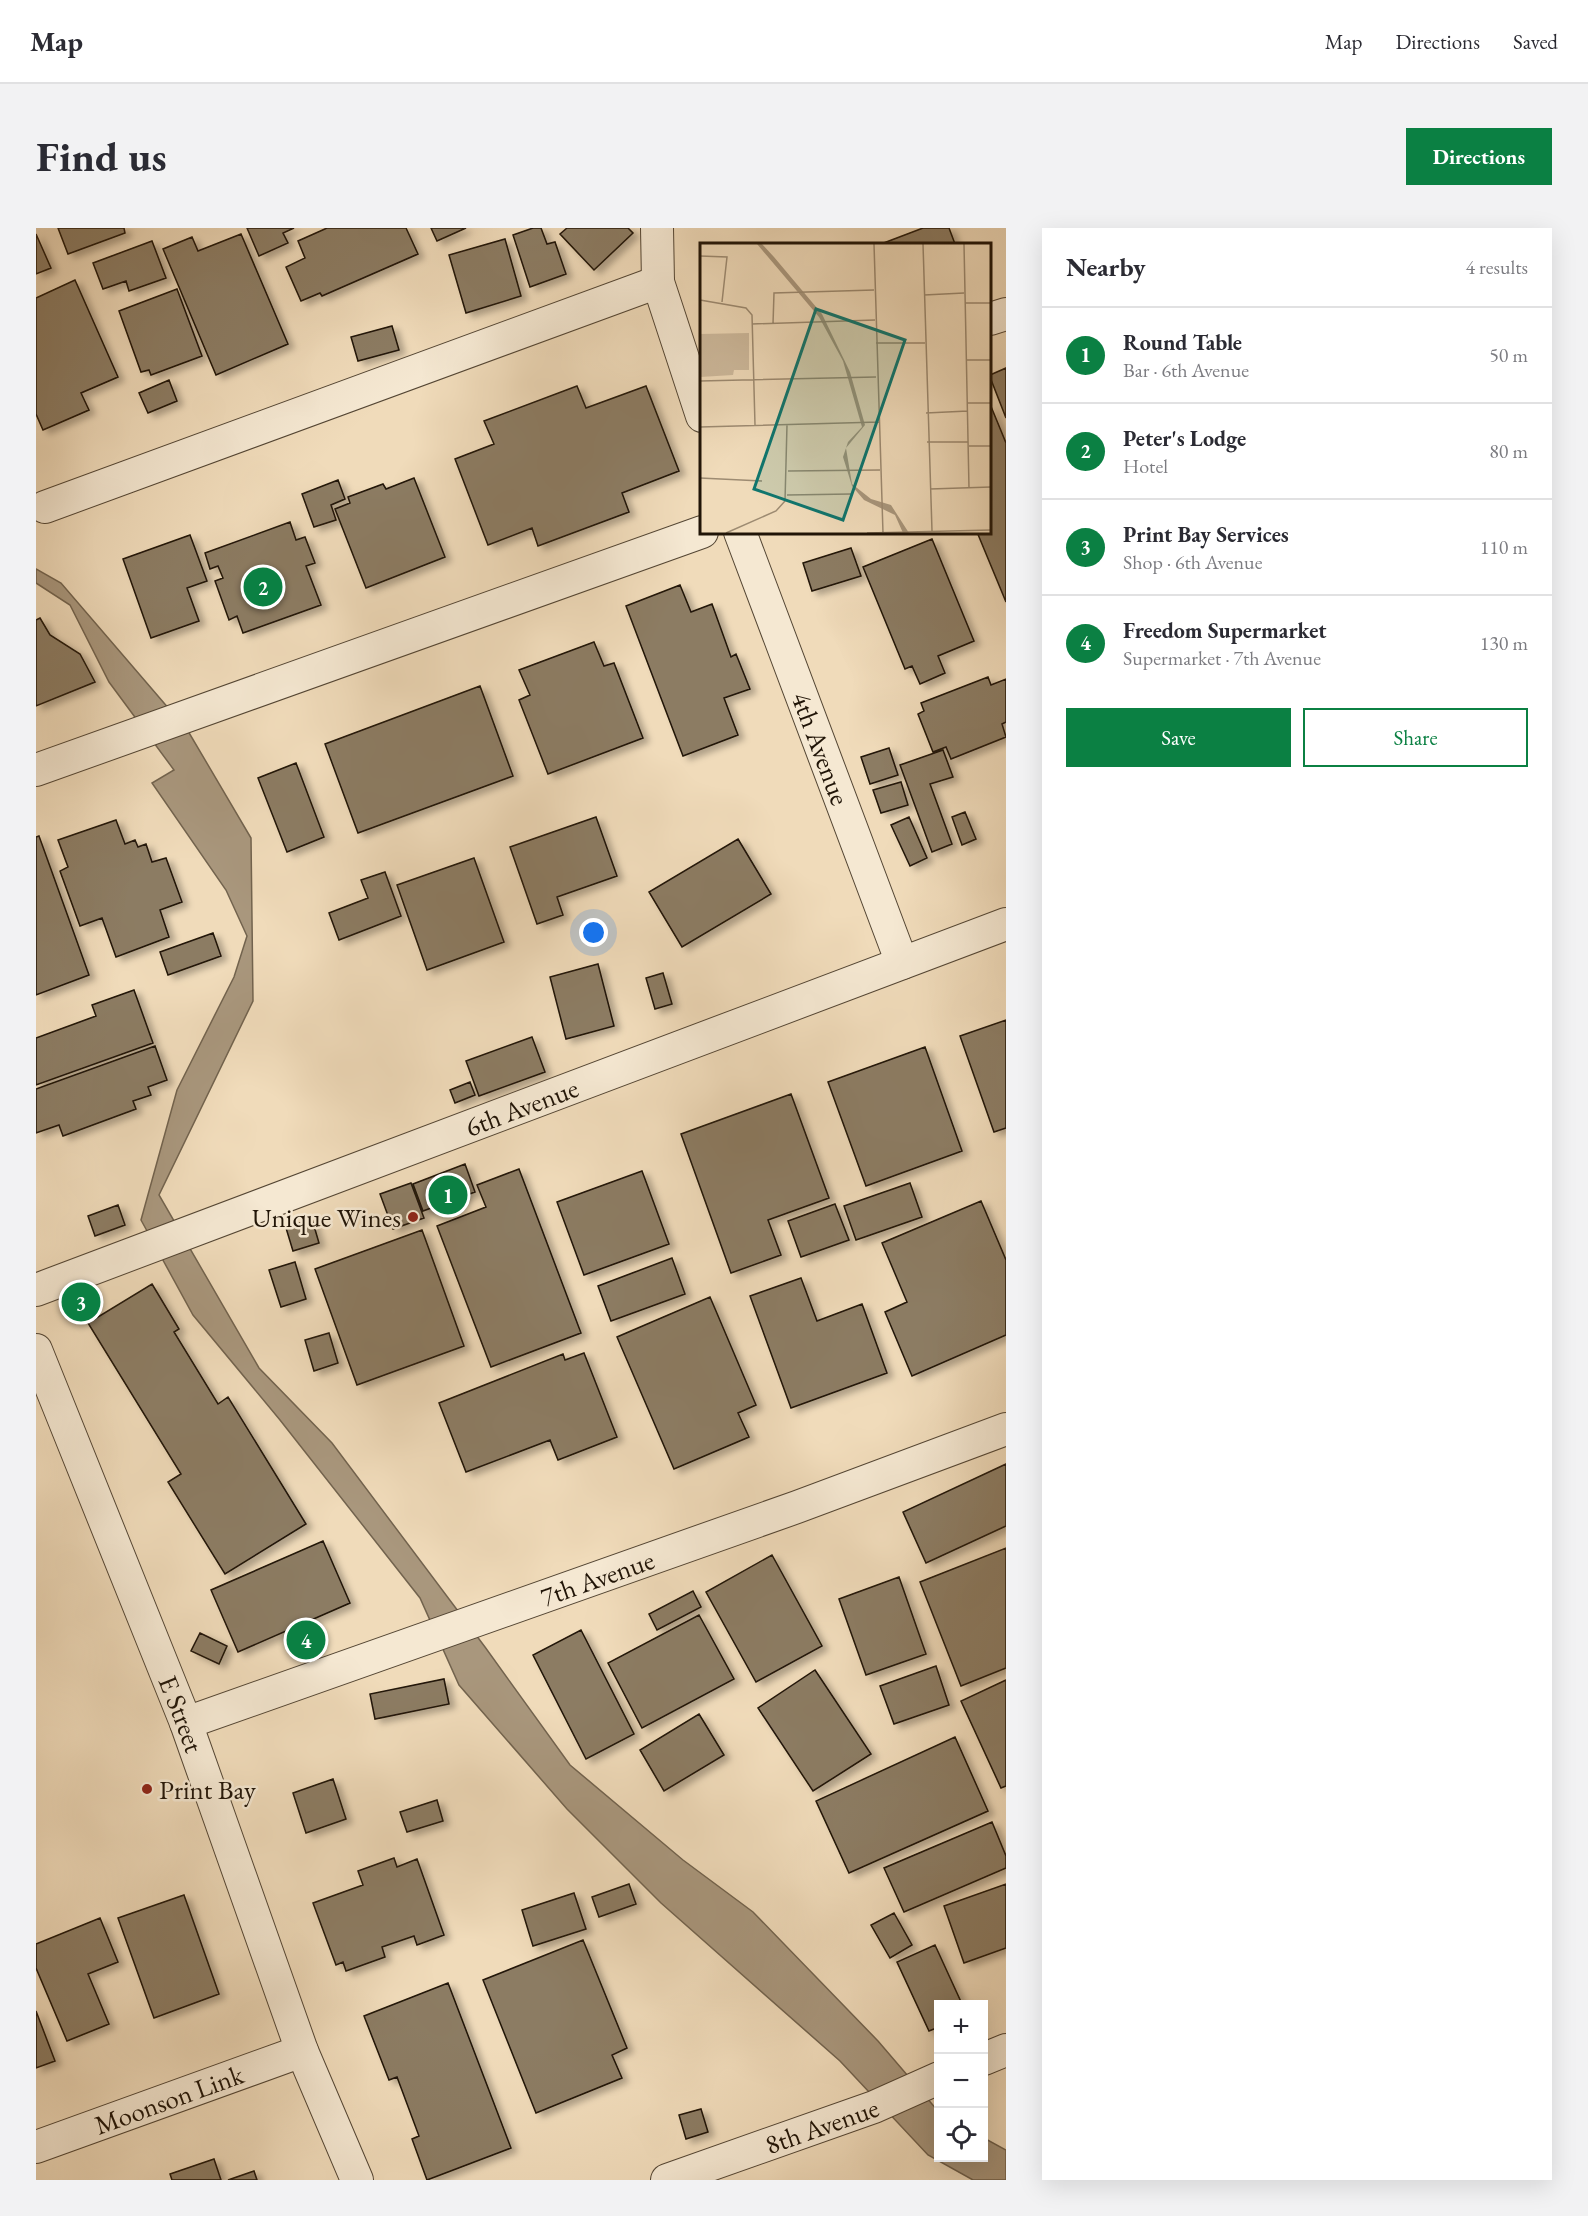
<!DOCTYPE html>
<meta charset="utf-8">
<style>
body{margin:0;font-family:"EB Garamond",serif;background:#f2f2f3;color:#2b2b33}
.controls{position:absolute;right:18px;bottom:18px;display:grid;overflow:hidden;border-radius:0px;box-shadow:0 6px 24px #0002}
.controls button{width:54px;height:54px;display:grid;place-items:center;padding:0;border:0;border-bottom:2px solid #e1e1e2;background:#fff;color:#2b2b33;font:30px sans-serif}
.you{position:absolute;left:558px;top:705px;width:21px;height:21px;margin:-15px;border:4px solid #fff;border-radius:50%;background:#1a73e8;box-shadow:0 0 0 9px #1a73e833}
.badge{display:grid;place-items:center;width:39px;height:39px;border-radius:50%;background:#0b8043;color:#fff;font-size:20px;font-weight:700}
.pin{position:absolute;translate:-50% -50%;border:3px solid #fff;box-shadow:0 2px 6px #0006}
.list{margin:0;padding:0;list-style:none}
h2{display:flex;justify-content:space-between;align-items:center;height:78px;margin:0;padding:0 24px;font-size:26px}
h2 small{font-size:20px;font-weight:400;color:#7c7c81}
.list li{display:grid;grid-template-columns:39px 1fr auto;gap:18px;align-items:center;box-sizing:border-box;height:96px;padding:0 24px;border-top:2px solid #e1e1e2}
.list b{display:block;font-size:22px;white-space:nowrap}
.list p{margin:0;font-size:20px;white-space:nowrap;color:#7c7c81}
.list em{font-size:20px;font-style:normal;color:#7c7c81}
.actions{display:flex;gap:12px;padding:18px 24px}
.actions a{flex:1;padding:14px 0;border:2px solid #0b8043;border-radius:0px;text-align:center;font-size:21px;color:#0b8043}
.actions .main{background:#0b8043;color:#fff}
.icon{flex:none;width:33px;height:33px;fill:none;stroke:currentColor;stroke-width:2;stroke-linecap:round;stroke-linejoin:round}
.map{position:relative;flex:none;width:970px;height:1952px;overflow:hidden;border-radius:0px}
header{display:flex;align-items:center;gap:36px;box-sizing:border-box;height:84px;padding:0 30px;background:#fff;border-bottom:2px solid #e1e1e2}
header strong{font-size:28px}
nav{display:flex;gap:33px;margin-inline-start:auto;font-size:21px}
.intro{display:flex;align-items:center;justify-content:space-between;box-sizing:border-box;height:144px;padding:0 36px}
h1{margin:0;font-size:42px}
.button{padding:15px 27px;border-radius:0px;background:#0b8043;color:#fff;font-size:21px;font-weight:700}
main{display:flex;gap:36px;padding:0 36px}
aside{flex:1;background:#fff;border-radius:0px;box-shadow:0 6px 24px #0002}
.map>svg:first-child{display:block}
.water{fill:#a9977d;stroke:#72634e;stroke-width:1.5}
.building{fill:#8c7b64;stroke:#201407;stroke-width:1.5;filter:url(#shadow)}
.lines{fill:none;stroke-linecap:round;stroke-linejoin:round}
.minor-casing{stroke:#544634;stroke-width:34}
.minor{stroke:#f5e8d2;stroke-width:32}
.poi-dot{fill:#8f2418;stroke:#f5e8d2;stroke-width:2}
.labels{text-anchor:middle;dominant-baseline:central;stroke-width:5;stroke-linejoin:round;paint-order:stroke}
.street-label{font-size:27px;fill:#201407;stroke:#f5e8d2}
.poi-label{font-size:27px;fill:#201407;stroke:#f5e8d2;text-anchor:end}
.inset-road{fill:none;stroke:#9d8b72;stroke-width:1.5}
.view{fill:#0f766e;fill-opacity:0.15;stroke:#0f766e;stroke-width:3}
.inset-edge{fill:none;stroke:#201407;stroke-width:3}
</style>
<header>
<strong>Map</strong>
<nav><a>Map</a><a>Directions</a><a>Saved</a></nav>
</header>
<div class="intro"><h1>Find us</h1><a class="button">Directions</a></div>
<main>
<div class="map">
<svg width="970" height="1952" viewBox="0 0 970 1952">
<defs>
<filter id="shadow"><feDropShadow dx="6" dy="4" stdDeviation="3" flood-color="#0004"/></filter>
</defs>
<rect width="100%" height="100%" fill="#f0dbba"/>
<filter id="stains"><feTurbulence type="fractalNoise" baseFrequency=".00333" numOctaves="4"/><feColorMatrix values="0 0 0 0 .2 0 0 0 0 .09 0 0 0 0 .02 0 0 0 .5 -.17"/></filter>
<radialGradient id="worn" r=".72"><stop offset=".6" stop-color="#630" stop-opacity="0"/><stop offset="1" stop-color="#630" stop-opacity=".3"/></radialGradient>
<path class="water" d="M 0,341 L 25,355 L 152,503 L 215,610 L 217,773 L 123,967 L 223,1140 L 296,1215 L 449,1419 L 534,1537 L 647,1632 L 717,1684 L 842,1813 L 902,1883 L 903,1930 L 948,1930 L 948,1910 L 970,1922 L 970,1952 L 937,1952 L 892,1927 L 804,1833 L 625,1675 L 531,1581 L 423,1457 L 384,1370 L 244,1192 L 157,1087 L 105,992 L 141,862 L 198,749 L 211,708 L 190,662 L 116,555 L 138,542 L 73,454 L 34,377 L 0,355 Z"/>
<path class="building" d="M 22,0 L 88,0 L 89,5 L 32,26 Z
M 211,0 L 258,0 L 247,5 L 252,15 L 223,28 Z
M 291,0 L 370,0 L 382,26 L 286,68 L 284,65 L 265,73 L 250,39 L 269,30 L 262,13 Z
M 395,0 L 430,0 L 401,13 Z
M 497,0 L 505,0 L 511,16 L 519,14 L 530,46 L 494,59 L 477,7 Z
M 531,0 L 592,0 L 597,5 L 558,42 L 524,6 Z
M 887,0 L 913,0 L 919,16 L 845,16 Z
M 0,6 L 15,40 L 0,46 Z
M 205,6 L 252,116 L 180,147 L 127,21 L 156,9 L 162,23 Z
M 469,11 L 485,68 L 430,85 L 413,27 Z
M 116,13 L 130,50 L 93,63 L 90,53 L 67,61 L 57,35 Z
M 39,52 L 82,149 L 45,165 L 53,182 L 7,202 L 0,186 L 0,70 Z
M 141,61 L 166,128 L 115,147 L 113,142 L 105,144 L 83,83 Z
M 356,98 L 363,122 L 322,133 L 315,109 Z
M 970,140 L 970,190 L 954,149 L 954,147 Z
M 133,152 L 141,173 L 112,185 L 103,165 Z
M 541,158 L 550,180 L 610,158 L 643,243 L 586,265 L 593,284 L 502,318 L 496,300 L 452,317 L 419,231 L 458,216 L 448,193 Z
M 954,176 L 970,215 L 970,374 L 941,304 L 954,304 Z
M 378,250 L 409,329 L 330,360 L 299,281 L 314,275 L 312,269 L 347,256 L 350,261 Z
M 302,252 L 309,271 L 295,277 L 300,292 L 278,299 L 266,266 Z
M 254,294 L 260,312 L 269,309 L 279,335 L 270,338 L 285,377 L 207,405 L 201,388 L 193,392 L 179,353 L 187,350 L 182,338 L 174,341 L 169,325 Z
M 154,307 L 171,353 L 151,360 L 163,393 L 115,410 L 87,331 Z
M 896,311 L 938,413 L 902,428 L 909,445 L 884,456 L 876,438 L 869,441 L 827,339 Z
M 815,320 L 825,348 L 776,363 L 767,335 Z
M 644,357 L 655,384 L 676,376 L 695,429 L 700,426 L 714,461 L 688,470 L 702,507 L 647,528 L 590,378 Z
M 4,390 L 14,407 L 44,426 L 59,454 L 0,478 L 0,392 Z
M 558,414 L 568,438 L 578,435 L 607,510 L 512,546 L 483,472 L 494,467 L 483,442 Z
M 952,449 L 955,457 L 970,451 L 970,494 L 966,496 L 970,509 L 915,531 L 910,519 L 897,524 L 882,486 L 888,483 L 885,475 Z
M 444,458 L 477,548 L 322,605 L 289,516 Z
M 853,520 L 862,547 L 834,556 L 825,529 Z
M 907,522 L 917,549 L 894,556 L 916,616 L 896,624 L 864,537 Z
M 260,535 L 288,609 L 251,624 L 222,550 Z
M 865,554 L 872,577 L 845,585 L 837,562 Z
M 929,584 L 940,611 L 926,617 L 916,589 Z
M 560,589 L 581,648 L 521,669 L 527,687 L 501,696 L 474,619 Z
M 873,589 L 891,630 L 874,638 L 855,597 Z
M 80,592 L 89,616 L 99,612 L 102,619 L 110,616 L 116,634 L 130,630 L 146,674 L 124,682 L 133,709 L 80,729 L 66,690 L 44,698 L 24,643 L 32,639 L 22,612 Z
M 3,608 L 53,747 L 0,767 L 0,609 Z
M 702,611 L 735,666 L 646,719 L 613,664 Z
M 438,630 L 468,714 L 391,742 L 361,657 Z
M 349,644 L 365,688 L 303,712 L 293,685 L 332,670 L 325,652 Z
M 177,705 L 185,728 L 132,747 L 124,724 Z
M 562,736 L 578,798 L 530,811 L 514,749 Z
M 627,745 L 636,776 L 619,781 L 610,750 Z
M 98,762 L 117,815 L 0,857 L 0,810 L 60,788 L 56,777 Z
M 970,792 L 970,900 L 958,904 L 924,808 Z
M 496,809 L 509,844 L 443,868 L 430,833 Z
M 119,818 L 131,852 L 112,859 L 115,867 L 97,873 L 100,881 L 27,908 L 23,897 L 0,905 L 0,861 Z
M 889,819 L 926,923 L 830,958 L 792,854 Z
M 434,854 L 439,867 L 419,875 L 414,862 Z
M 755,866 L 793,970 L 732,992 L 745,1027 L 695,1045 L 645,906 Z
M 429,936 L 439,964 L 387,983 L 377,956 Z
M 483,941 L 545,1105 L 455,1139 L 401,998 L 450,979 L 441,957 Z
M 606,943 L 633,1016 L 548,1047 L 521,974 Z
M 375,955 L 388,990 L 357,1001 L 344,966 Z
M 874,955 L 886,989 L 820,1012 L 808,978 Z
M 945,973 L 970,1032 L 970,1107 L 876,1148 L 849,1084 L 871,1074 L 846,1015 Z
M 799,976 L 813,1012 L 765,1029 L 752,993 Z
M 82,977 L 89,997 L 59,1008 L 52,988 Z
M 276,991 L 283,1015 L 257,1023 L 250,1000 Z
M 386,1002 L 428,1118 L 321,1157 L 279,1041 Z
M 636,1030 L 649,1066 L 575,1093 L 562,1058 Z
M 259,1034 L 270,1071 L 245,1079 L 233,1042 Z
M 765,1050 L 781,1093 L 826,1076 L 851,1145 L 755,1180 L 714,1068 Z
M 116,1056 L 143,1101 L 138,1104 L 182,1176 L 192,1169 L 270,1296 L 189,1346 L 132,1254 L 145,1246 L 52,1095 Z
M 674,1069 L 720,1177 L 702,1185 L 713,1209 L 638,1241 L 581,1109 Z
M 293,1105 L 302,1135 L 278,1143 L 269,1112 Z
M 548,1125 L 581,1209 L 522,1232 L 514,1212 L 430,1244 L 403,1175 L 527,1126 L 529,1132 Z
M 970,1236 L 970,1298 L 890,1335 L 867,1284 Z
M 287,1313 L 314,1375 L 202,1424 L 175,1362 Z
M 970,1320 L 970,1440 L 925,1458 L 884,1354 Z
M 736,1327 L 786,1418 L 720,1454 L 670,1364 Z
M 863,1349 L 890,1426 L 830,1447 L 803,1371 Z
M 657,1363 L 665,1379 L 621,1402 L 613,1386 Z
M 663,1387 L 698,1451 L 606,1500 L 572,1435 Z
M 545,1402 L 598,1506 L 550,1531 L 497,1427 Z
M 164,1405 L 191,1418 L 183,1436 L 155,1423 Z
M 900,1438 L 913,1477 L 858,1496 L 844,1458 Z
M 779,1442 L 835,1526 L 777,1563 L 722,1480 Z
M 408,1451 L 413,1476 L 339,1491 L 334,1466 Z
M 970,1452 L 970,1558 L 965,1560 L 925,1473 Z
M 663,1486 L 688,1527 L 628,1563 L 604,1522 Z
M 919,1509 L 952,1583 L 813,1645 L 780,1573 Z
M 297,1551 L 310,1591 L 270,1605 L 257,1565 Z
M 401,1572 L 407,1593 L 371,1604 L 364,1584 Z
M 956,1594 L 970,1628 L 970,1640 L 868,1684 L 848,1640 Z
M 358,1630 L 361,1639 L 381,1631 L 408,1707 L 381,1717 L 378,1708 L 346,1719 L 349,1729 L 310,1743 L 307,1734 L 300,1737 L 277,1675 L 327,1657 L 322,1643 Z
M 593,1656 L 600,1676 L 563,1689 L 556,1669 Z
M 970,1656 L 970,1720 L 928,1735 L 908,1678 Z
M 538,1665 L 550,1701 L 497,1718 L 486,1682 Z
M 148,1667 L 183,1766 L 118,1790 L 82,1690 Z
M 858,1685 L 876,1717 L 854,1730 L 835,1697 Z
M 64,1690 L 82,1734 L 52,1746 L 73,1796 L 31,1813 L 0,1740 L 0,1716 Z
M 547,1712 L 591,1820 L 576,1827 L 586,1850 L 500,1885 L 447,1752 Z
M 899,1717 L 926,1776 L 903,1776 L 903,1799 L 893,1803 L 861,1734 Z
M 412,1755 L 475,1920 L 391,1952 L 376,1911 L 383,1908 L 361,1849 L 353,1852 L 328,1788 Z
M 0,1783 L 19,1833 L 0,1840 Z
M 665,1881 L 672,1904 L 650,1911 L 643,1887 Z
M 178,1931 L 185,1952 L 136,1952 L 134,1946 Z
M 218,1943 L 221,1952 L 192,1952 Z"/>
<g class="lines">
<defs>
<g id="minor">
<path d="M 621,0 L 622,54 L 666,188"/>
<path d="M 954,91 L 970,86"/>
<path d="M 9,279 L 622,54"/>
<path id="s1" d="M 704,304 L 866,735"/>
<path d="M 0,542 L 666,304"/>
<path id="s2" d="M 0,1062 L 970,696"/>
<path id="s3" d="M 0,1122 L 150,1495 L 266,1823 L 321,1952"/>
<path id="s4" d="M 150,1495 L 761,1279 L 970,1201"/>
<path d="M 948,1831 L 970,1822"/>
<path id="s5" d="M 0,1919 L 266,1823"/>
<path id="s6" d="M 631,1952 L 838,1879 L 903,1850"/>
</g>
</defs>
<use href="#minor" class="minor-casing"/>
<use href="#minor" class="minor"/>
</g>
<g class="poi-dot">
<circle cx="377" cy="989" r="6"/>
<circle cx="111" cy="1561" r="6"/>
</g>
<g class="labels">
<g class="street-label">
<text stroke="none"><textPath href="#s1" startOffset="231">4th Avenue</textPath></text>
<text stroke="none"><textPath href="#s2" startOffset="519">6th Avenue</textPath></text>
<text stroke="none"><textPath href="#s4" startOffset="436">7th Avenue</textPath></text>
<text stroke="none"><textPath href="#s3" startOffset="392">E Street</textPath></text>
<text stroke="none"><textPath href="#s5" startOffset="141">Moonson Link</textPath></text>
<text stroke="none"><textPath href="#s6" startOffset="164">8th Avenue</textPath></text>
</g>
<g class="poi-label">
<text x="365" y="989">Unique Wines</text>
<text x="123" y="1561" text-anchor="start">Print Bay</text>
</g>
</g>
<g transform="translate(664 15)">
<rect width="291" height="291" fill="#f0dbba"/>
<path d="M 49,90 L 49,127 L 34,127 L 33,132 L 0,134 L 0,91 Z" fill="#cdb99c"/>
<path d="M 57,1 L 62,1 L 74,14 L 122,71 L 150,129 L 165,182 L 146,205 L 152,241 L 171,256 L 191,262 L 209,290 L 203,290 L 195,272 L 164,257 L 152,243 L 143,214 L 148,199 L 162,184 L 143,118 L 119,74 Z" fill="#a9977d"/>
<path class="inset-road" d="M 174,1 L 183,290M 223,1 L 232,288M 264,1 L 269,245M 0,13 L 27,14 L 22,59M 224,52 L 264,50M 0,57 L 46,65 L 52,72 L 55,182M 265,60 L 291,60M 52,81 L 175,77M 73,81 L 74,50 L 174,47M 176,100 L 225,100M 267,117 L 291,117M 0,138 L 176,134M 268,160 L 291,160M 226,170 L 268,168M 0,184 L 179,179M 227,199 L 268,199M 269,203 L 291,203M 88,228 L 180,227M 0,235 L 62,238M 230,246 L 291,244M 87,252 L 151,251M 26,290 L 76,268 L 85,258 L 87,182M 167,290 L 291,287"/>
<path class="view" d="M 116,66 L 205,97 L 143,277 L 54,246 Z"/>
<rect width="291" height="291" class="inset-edge"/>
</g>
<rect width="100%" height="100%" filter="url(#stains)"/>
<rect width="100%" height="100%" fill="url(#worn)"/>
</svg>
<div class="controls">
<button>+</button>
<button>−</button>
<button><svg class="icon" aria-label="locate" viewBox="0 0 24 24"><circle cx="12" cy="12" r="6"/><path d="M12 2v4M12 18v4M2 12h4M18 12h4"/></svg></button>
</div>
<div class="you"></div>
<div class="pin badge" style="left:412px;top:967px">1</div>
<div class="pin badge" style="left:227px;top:359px">2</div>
<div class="pin badge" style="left:45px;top:1074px">3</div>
<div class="pin badge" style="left:270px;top:1412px">4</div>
</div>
<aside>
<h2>Nearby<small>4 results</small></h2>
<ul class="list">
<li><span class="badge">1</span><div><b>Round Table</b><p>Bar · 6th Avenue</p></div><em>50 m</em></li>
<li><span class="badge">2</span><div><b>Peter's Lodge</b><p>Hotel</p></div><em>80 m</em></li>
<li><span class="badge">3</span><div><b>Print Bay Services</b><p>Shop · 6th Avenue</p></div><em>110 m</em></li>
<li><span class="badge">4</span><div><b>Freedom Supermarket</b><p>Supermarket · 7th Avenue</p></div><em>130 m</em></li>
</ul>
<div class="actions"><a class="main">Save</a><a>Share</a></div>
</aside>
</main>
